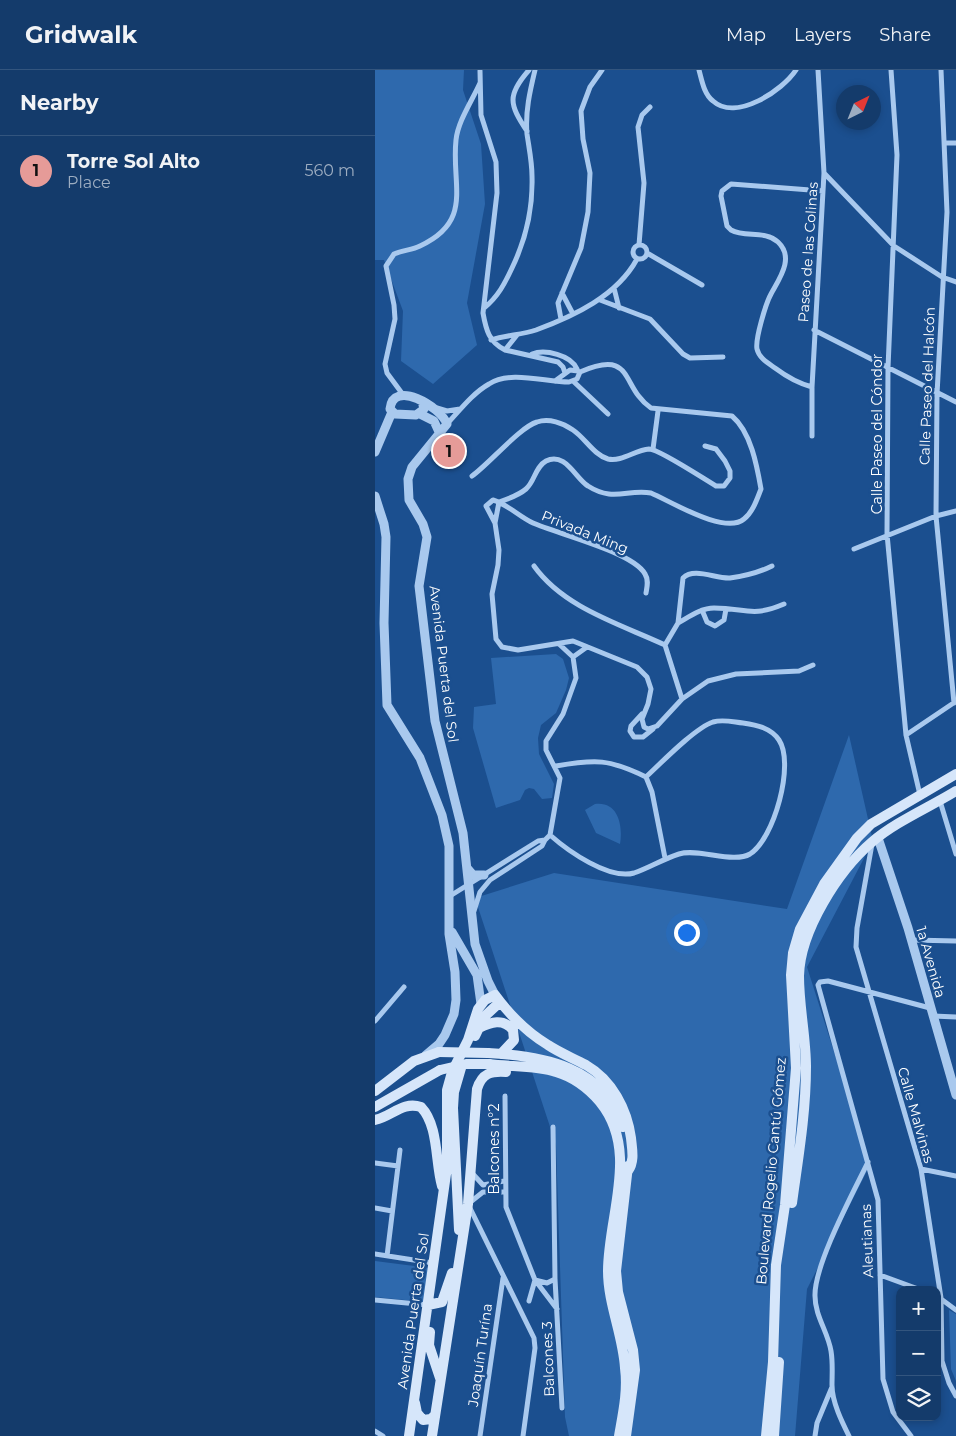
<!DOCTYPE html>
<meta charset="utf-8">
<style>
body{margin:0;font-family:Montserrat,sans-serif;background:#214673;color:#f1f3f6}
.controls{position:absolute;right:15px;bottom:15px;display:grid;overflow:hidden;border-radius:10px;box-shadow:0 2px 8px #0003}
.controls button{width:45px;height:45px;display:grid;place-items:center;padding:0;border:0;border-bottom:1px solid #33557e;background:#143b6b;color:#f1f3f6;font:25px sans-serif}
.compass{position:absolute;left:461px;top:15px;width:45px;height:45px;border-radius:50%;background:#143b6b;box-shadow:0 2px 8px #0003;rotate:43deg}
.you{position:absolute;left:311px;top:862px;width:18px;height:18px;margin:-12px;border:4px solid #fff;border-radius:50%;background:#1a73e8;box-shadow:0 0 0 8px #1a73e833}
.badge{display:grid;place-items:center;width:32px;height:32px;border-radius:50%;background:#e69b98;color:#111;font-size:16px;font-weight:700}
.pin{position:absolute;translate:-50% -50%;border:2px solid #fff;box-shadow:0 1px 5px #0006}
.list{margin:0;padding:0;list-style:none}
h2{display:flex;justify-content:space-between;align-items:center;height:65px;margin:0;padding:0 20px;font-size:21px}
h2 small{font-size:16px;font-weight:400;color:#9dadc1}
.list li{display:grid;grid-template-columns:32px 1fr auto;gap:15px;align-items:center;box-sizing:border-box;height:70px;padding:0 20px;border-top:1px solid #33557e}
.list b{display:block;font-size:19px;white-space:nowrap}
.list p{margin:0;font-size:16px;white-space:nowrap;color:#9dadc1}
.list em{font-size:16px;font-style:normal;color:#9dadc1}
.icon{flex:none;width:28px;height:28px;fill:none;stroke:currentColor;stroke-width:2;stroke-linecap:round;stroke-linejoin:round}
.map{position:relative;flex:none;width:581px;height:1366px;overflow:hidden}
header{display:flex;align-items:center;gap:30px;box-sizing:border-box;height:70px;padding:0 25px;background:#143b6b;border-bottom:1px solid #33557e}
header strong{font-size:24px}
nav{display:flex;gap:28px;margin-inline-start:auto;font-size:18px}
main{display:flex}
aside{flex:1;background:#143b6b}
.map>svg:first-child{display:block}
.green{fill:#2e69ad}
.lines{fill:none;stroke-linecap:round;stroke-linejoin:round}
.minor{stroke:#a9c9ee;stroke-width:5}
.tertiary{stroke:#a9c9ee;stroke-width:9}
.secondary{stroke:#d6e6fa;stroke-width:10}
.secondary-bridge{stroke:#d6e6fa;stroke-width:10}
.labels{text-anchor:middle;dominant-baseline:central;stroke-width:5;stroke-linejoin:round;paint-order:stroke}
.street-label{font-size:14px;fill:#fff;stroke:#1b4f8f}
</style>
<header>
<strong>Gridwalk</strong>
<nav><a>Map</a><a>Layers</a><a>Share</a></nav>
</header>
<main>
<aside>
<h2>Nearby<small></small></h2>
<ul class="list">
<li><span class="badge">1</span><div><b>Torre Sol Alto</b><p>Place</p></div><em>560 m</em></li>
</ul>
</aside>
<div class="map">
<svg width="581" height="1366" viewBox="0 0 581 1366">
<rect width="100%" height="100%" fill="#1b4f8f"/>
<path class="green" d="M 0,0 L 89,0 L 88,20 L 106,74 L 110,134 L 92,233 L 102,275 L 58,314 L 26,291 L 28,241 L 9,190 L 0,190 Z
M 181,584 L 188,589 L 194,608 L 191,620 L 181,643 L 166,655 L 163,668 L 164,684 L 179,714 L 177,728 L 167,729 L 159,719 L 154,718 L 150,720 L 145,730 L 121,738 L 98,658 L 99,637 L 121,634 L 116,588 Z
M 474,665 L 498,771 L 432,897 L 495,1095 L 432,1219 L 420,1366 L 194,1366 L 190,1347 L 181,1075 L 100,828 L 179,803 L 412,839 Z
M 220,734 C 244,731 248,757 245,774 L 221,763 L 210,740 Z
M 0,1191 L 55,1198 L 50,1232 L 0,1227 Z
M 574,1240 L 581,1244 L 581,1311 L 576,1299 Z"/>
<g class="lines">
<path class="minor" d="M 324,0 C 327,11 329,24 338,31 C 361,52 408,20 421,0
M 516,0 L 522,85 L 513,298 L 512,464 L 531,665 L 545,725
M 566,0 L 572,142 L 562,324 L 561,446 L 579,633
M 105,1 L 106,45 L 121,92 L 122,123 L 108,243 C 111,260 114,272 130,280 L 183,292 L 188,297 L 190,303
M 152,61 C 134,34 132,25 154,0
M 570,73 L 581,73
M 449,103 L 519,176 L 567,207 L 581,212
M258 182a7 7 0 1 1 14 0a7 7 0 1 1-14 0Z
M 264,175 L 269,113 L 263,57 L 267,45 L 275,37
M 272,183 L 327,215
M 239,218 L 244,238
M 187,223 L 198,244
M 225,230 L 275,249 L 308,284 L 315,288 L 348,287
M 109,238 C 123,227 130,213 137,198 C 151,169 158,138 157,106 C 157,92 154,78 152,64 C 150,42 155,21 160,0
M 186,249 L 183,233 L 206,178 L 213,142 L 215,103 L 208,69 L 206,41 L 215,17 L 227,0
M 439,260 L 581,332
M 116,270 C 131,265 146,265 161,260 C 199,246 242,226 262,189
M 130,280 L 142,265
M 157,284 C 170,279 196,285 202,299
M 180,311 L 195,300 L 203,301
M 198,311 L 233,344
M 437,317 C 422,313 412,307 400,298 C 393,293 384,288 382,279 C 380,269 391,233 396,224 C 404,209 420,188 403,172 C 390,160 370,168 356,160 L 352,156 L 346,126 L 347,121 L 356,114 L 448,121
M 29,326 L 12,303 L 10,294 L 20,249 L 19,235 L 11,196 L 19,184 C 28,180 37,180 45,176 C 99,151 76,115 81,70 C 83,51 97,31 105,13
M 62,338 L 72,341 L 85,339
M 72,354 C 85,340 98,323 114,314 C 135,300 170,312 194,312 L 202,309 L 205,302
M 437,366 L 437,317 L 449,103 L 443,0
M 278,379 L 283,341
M 97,406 C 114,394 145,357 162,352 C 174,348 188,353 198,360 C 210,368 219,385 233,389 C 247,392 260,380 274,379 C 284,379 329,409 341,416 L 349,416 L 355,408 L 355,401 L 350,391 L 341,379 L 330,376
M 124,432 C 133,429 144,425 151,419 C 160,411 160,397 171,391 C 190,381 201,409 213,416 C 238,432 252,419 276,423 C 297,432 350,465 369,449 C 378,442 382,429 386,419 C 382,396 376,362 357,346 L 276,338 C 245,317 260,278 205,302
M 124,432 L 120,453 L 124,480 L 123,495 L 117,524 L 121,569 L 127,577 L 143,580 L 198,571 L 262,597 L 272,607 L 276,619 L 273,634 L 267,649 L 269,657 L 273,659 L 282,656 L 307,629 L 333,611 L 361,604 L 424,601 L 438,595
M 120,453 L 111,436 L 118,430 C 132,434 145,447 158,453 C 183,464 258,482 270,504 C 274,510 272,517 271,523
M 479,479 L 561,446 L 581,441
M 159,496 C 189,538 245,554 290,575
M 327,540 L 332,552 L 340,556 L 349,550 L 351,539
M 303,553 C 314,547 326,538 339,538 C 371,538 376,548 409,534
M 198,587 L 212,577
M 307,629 L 290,575 L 303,553 L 308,508 C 319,497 341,509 355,508 C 370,506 383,503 397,496
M 267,644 L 256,656 L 255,661 L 259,667 L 268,667 L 278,659
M 531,665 L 580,632
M 181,696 C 221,689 234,689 271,707
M 271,707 L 277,722 L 290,788
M 565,731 L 581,784
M 175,765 C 193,781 234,810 259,803 C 274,798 288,789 304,784 C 324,778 358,794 375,784 C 399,769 420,694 404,670 C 396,658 382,655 368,653 C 358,652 348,649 338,652 C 320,658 286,693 271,707
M 497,774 L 482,858 L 481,877 L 546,1099 L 566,1228 L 567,1291 L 574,1313 L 581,1326
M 75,826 L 163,771 L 170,770 L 175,765 L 185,708 L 171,680 L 171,671 L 188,644 L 201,608 L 198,587 L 184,574
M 99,841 L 105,822 L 115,810 L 167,776 L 170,770
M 537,870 L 581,871
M 558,946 L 581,947
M 0,951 L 29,917
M 130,1026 L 131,1137 L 160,1210 L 182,1239
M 178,1057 L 180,1209 L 187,1338
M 0,1093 L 23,1096
M 546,1099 L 581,1106
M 97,1103 L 108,1115 L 129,1111
M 129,1122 L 108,1122 L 93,1134 L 159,1268 L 160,1278 L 148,1366
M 0,1138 L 17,1141
M 0,1184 L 58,1193
M 12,1186 L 25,1080
M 505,1205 L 546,1220
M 562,1226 L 581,1240
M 0,1230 L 53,1235
M 154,1231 L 160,1210 L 172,1213 L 180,1209
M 0,1361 L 8,1366
M 105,1366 L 128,1208
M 440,1366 L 442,1353 L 457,1317
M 474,1366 C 467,1352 457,1332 457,1315 C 457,1304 458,1293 456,1281 C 453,1262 440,1246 440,1226 C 439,1195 478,1123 493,1092
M 536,1366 L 518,1342 L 508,1309 L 503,1130 L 443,915 L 445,912 L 453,911 L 555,938"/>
<path class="tertiary" d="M 47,331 L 49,339 L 41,345 L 20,344 L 15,339 C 18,309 65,336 72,354 L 37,397 L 33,409 L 34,430 L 48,454 L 52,467 L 44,516 L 60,651 L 88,763 L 100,874 L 113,911 L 120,925
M 45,344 L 59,351 L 64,362
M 0,382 L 17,342
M 0,426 L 9,454 L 11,467 L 9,553 L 12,635 L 45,688 L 67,745 L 74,776 L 74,864 L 80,902 L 81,930 L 79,944 L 70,965 L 64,974 L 51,985
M 503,768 L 533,858 L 581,1025
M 92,798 L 98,805 L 109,805
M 77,862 L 102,905 L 106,934"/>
<path class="secondary" d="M 104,958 C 116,952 128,948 138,960 L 139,970 L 126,984
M 100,966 L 109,947 L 125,932
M 113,983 C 168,986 229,996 248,1057
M 114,994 C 135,997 161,995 181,1002 C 198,1007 213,1018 225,1032 C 265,1081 233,1145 233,1201 C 233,1234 248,1265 250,1298 C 253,1321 248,1343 244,1366
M 0,1021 L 39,991 L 64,982
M 0,1037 L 65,1000
M 0,1050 C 17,1046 28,1031 46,1037 C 64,1056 60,1092 67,1116
M 417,1133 C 423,1089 431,1043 431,997 C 431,967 424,937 424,906 C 425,861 463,801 497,772 C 520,752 555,737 581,721
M 84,1160 L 78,1038 L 79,1022 L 86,998
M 53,1235 L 67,1232 L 77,1203
M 55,1262 L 54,1275 L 65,1308
M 40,1333 L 42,1343 L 48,1350 L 56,1349 L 60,1345
M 34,1366 L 72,1097 L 72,1020 L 77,1002 L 93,970 L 103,939 L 110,930 L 120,925 C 134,944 153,963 173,975 C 185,983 198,988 211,995 C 237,1010 252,1039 256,1068 C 257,1079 260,1091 253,1101
M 57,1366 L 93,1134 L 102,1019 C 107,1003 116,1001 131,1002
M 251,1366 L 260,1300 L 258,1280 L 243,1222 L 241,1201 L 253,1096
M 391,1366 L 398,1292 L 401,1195 L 410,1135 L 421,998 L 416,905 L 418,883 L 425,859 L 449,814 L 482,768 L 496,754 L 581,704
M 399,1366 L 404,1292"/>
<path class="secondary-bridge" d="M 64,982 L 113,983
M 65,1000 L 91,994 L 114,994"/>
</g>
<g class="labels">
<g class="street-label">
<text transform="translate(433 182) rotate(-86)">Paseo de las Colinas</text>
<text transform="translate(552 316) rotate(-88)">Calle Paseo del Halcón</text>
<text transform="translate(502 364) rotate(-90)">Calle Paseo del Cóndor</text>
<text transform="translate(210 462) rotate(22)">Privada Ming</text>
<text transform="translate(69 594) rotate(83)">Avenida Puerta del Sol</text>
<text transform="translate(556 892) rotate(74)">1a Avenida</text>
<text transform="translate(541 1045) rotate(74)">Calle Malvinas</text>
<text transform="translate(119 1079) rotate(-90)">Balcones n°2</text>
<text transform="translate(396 1101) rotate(-85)">Boulevard Rogelio Cantú Gómez</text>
<text transform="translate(492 1171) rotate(-92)">Aleutianas</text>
<text transform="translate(38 1241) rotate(-82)">Avenida Puerta del Sol</text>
<text transform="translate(105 1285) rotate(-82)">Joaquín Turína</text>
<text transform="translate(173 1289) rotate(-92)">Balcones 3</text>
</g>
</g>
</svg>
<div class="controls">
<button>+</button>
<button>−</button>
<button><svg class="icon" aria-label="layers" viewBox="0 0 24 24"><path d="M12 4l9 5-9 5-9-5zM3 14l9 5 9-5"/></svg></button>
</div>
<svg class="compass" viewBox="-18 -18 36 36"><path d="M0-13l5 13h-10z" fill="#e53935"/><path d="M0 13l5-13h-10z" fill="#9dadc1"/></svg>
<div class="you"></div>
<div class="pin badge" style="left:74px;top:381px">1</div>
</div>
</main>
